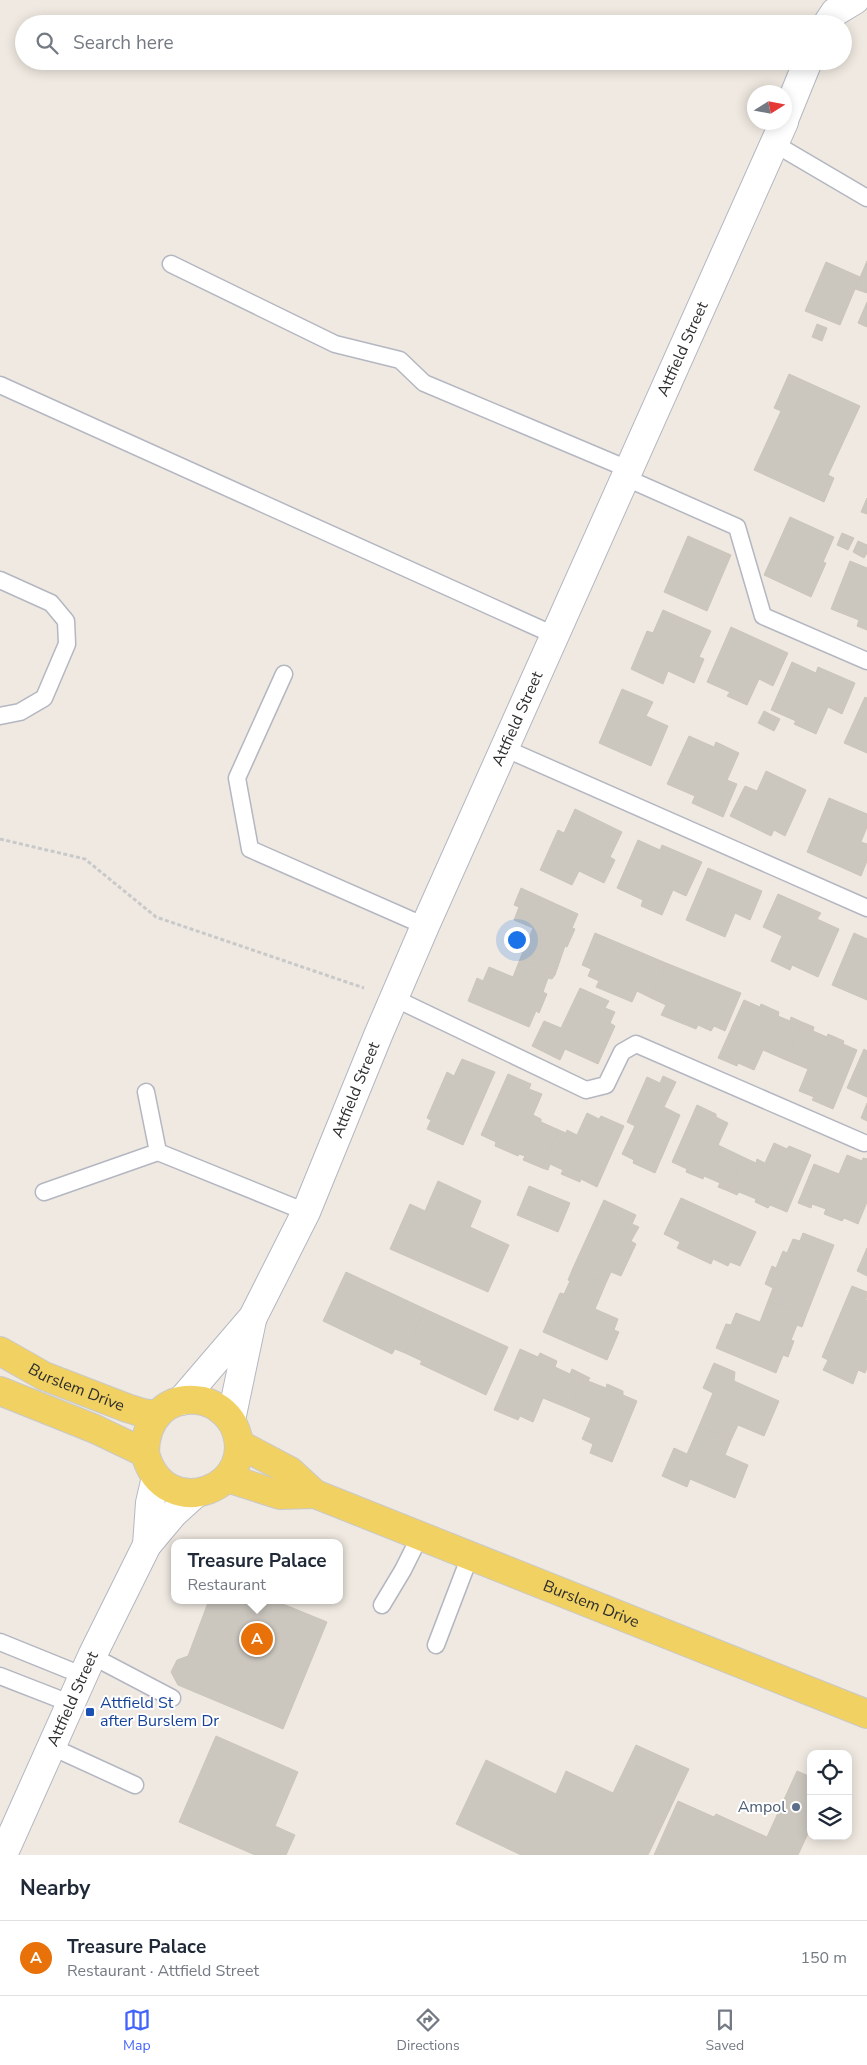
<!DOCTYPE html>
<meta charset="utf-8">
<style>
body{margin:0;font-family:"Nunito Sans",sans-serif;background:#f6f6f7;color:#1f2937}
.controls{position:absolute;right:15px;bottom:15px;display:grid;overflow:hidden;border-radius:10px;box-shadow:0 2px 12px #0003}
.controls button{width:45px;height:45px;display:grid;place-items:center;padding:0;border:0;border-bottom:1px solid #e0e1e3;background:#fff;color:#1f2937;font:25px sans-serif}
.compass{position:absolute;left:747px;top:85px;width:45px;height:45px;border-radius:50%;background:#fff;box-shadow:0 2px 12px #0003;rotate:79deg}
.you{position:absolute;left:516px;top:939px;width:18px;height:18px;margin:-12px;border:4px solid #fff;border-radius:50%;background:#1a73e8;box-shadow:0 0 0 8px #1a73e833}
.badge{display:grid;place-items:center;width:32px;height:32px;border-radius:50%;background:#4264fb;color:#fff;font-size:16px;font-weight:700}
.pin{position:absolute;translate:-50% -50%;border:2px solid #fff;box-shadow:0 1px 5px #0006}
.popup{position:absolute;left:171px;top:1539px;width:172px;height:65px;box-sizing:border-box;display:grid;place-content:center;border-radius:10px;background:#fff;filter:drop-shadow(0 1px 4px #0005);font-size:16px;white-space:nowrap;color:#747a83}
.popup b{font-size:19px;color:#1f2937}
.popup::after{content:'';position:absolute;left:50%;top:100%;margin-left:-10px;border:10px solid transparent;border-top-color:#fff}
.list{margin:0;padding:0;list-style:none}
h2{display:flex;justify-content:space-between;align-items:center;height:65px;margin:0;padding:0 20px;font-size:21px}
h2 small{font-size:16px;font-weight:400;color:#747a83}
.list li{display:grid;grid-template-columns:32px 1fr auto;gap:15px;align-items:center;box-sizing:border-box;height:75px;padding:0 20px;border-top:1px solid #e0e1e3}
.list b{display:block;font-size:19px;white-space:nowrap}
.list p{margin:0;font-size:16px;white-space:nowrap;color:#747a83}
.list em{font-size:16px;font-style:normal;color:#747a83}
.icon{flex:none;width:28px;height:28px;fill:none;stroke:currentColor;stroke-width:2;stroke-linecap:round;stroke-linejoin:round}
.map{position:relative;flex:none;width:867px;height:1855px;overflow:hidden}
.search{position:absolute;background:#fff;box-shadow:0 2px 12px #0003;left:15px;right:15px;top:15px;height:55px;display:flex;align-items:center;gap:12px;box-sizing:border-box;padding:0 18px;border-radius:28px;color:#747a83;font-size:19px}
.sheet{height:140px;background:#fff}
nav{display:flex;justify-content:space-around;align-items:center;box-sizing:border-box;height:70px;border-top:1px solid #e0e1e3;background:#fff;font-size:14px;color:#747a83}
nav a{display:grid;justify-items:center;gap:2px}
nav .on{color:#4264fb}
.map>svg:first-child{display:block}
.building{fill:#cbc7bf;stroke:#cbc5ba}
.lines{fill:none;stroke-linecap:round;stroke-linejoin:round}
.service-casing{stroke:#b4b7c1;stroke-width:19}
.minor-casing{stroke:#b4b7c1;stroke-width:30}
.tertiary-casing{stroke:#b4b7c1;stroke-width:30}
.primary-casing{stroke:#c9c9c9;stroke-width:30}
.path{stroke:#c9c9c9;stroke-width:3;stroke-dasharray:4 2.5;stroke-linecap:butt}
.service{stroke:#fff;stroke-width:16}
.minor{stroke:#fff;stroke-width:28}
.tertiary{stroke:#fff;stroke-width:28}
.primary{stroke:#f2d163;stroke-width:28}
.transit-dot{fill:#1a4fb4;stroke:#fff;stroke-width:2}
.service-dot{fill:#5c6f8a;stroke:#fff;stroke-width:2}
.labels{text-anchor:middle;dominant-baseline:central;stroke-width:4;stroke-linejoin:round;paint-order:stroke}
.street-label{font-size:16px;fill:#2e2e2e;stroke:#fff}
.transit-label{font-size:16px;fill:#164399;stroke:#fff;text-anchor:start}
.service-label{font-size:16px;fill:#4e5e75;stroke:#fff;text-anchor:end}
</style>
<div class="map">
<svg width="867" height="1855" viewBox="0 0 867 1855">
<rect width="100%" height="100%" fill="#efe9e1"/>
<path class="building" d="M 867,261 L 867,293 L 855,289 Z
M 826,262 L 860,277 L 840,325 L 805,311 Z
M 867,302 L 867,327 L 858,323 Z
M 817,324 L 827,328 L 822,341 L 812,337 Z
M 789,374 L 860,406 L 828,475 L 834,478 L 824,502 L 754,470 L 781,411 L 774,408 Z
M 867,498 L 867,514 L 861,512 Z
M 790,517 L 834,537 L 823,562 L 826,563 L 811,597 L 764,575 Z
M 842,533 L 854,538 L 848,550 L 837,545 Z
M 688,536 L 731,555 L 707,611 L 664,592 Z
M 858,541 L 867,545 L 867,553 L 864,558 L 853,552 Z
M 850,561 L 867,568 L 867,630 L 857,626 L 859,620 L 831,609 Z
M 663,610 L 711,631 L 699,657 L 704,659 L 694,683 L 668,671 L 663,684 L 631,669 L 647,631 L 653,633 Z
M 731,627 L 788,653 L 773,686 L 759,679 L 747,705 L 727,696 L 730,692 L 707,682 Z
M 792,662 L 816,673 L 818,667 L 855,683 L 842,714 L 828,707 L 816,734 L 794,724 L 796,721 L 771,710 Z
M 622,689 L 653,702 L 646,716 L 668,726 L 651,766 L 599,743 Z
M 865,697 L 867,698 L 867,753 L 844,743 Z
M 764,711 L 780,719 L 774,731 L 758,723 Z
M 689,736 L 714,747 L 716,742 L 739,753 L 727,780 L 737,784 L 723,817 L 692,803 L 695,796 L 667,784 Z
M 766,771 L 806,790 L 785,836 L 774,830 L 771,836 L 730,816 L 745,786 L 757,791 Z
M 829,798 L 867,814 L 867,827 L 861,842 L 867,844 L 867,861 L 861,876 L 807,852 Z
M 575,809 L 622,832 L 610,857 L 615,860 L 604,883 L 579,871 L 572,885 L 540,870 L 558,830 L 564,833 Z
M 638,840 L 660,850 L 662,845 L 702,862 L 686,896 L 673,890 L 662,915 L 641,906 L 643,900 L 617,888 Z
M 708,868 L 762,891 L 750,920 L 735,913 L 725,937 L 686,920 Z
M 521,888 L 578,914 L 572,928 L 575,929 L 567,947 L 565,946 L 555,975 L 520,959 L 533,928 L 514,920 L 519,907 L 514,905 Z
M 778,894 L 821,913 L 817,919 L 839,929 L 818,977 L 792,965 L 790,970 L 771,961 L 782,936 L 763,927 Z
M 595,933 L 666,963 L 651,998 L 637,991 L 632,1002 L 596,987 L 599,981 L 588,976 L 591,969 L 582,965 Z
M 854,933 L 867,939 L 867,1000 L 832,985 Z
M 520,959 L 555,975 L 552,979 L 548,978 L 543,992 L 547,994 L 539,1013 L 536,1011 L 529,1027 L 468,1001 L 477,978 L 483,981 L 489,967 L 513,977 Z
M 666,963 L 741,993 L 725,1031 L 714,1026 L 711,1031 L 698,1025 L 696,1029 L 661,1015 L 666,1005 L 651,998 Z
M 580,988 L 609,1001 L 605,1008 L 615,1012 L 610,1023 L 615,1026 L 598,1064 L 565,1049 L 560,1060 L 532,1046 L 544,1021 L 561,1028 Z
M 744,1000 L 760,1007 L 761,1004 L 779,1012 L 778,1016 L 790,1021 L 791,1017 L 802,1022 L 786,1060 L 763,1050 L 754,1070 L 738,1063 L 737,1066 L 718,1058 Z
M 802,1022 L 814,1027 L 813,1031 L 827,1037 L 828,1034 L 844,1041 L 843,1044 L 857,1050 L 833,1109 L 812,1100 L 814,1097 L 799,1091 L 808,1069 L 786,1060 Z
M 864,1049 L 867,1051 L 867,1097 L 847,1088 Z
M 462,1059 L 495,1072 L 463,1145 L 427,1129 L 431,1120 L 427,1118 L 447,1072 L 454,1076 Z
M 508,1074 L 531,1084 L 529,1089 L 542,1094 L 533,1115 L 541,1119 L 541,1122 L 559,1130 L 542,1168 L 523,1160 L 525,1156 L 519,1154 L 518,1156 L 495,1146 L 496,1142 L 481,1135 Z
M 663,1076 L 676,1082 L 664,1107 L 680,1115 L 655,1173 L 633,1163 L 634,1160 L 622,1154 L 635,1126 L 627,1122 L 647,1077 L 660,1083 Z
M 867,1103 L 867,1121 L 861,1118 Z
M 697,1105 L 716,1114 L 716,1117 L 728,1123 L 718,1145 L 743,1157 L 728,1191 L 718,1187 L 720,1183 L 704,1176 L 703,1179 L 686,1172 L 687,1169 L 672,1162 Z
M 587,1113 L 599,1119 L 601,1116 L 624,1126 L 597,1187 L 581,1179 L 580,1182 L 561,1174 L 563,1170 L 550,1164 L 548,1170 L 542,1168 L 559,1130 L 566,1133 L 567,1130 L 577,1135 Z
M 774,1143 L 787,1149 L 789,1146 L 811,1155 L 787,1212 L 770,1205 L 768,1208 L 755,1202 L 756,1199 L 739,1192 L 737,1195 L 728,1191 L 743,1157 L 756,1163 L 757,1159 L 765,1163 Z
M 847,1155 L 862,1161 L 863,1158 L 867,1159 L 867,1202 L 858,1224 L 844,1218 L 842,1221 L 824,1214 L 826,1209 L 812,1204 L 811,1208 L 798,1203 L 814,1164 L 839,1174 Z
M 438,1181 L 481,1201 L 470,1227 L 509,1245 L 488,1292 L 390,1249 L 410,1204 L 425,1211 Z
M 529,1186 L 570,1203 L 558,1232 L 517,1215 Z
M 681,1198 L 756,1232 L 740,1266 L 730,1262 L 728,1266 L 713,1259 L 711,1264 L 677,1248 L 680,1242 L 664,1234 Z
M 604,1200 L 636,1215 L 632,1224 L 639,1227 L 631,1241 L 636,1244 L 621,1276 L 611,1272 L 606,1283 L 573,1268 Z
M 803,1233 L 834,1245 L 806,1316 L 768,1301 L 773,1288 L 765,1284 L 772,1266 L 776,1268 L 783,1251 L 787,1253 L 793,1239 L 800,1241 Z
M 867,1248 L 867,1276 L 857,1271 Z
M 573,1268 L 606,1283 L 595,1309 L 618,1319 L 614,1330 L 619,1332 L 607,1360 L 543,1332 L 560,1293 L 564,1294 L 570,1281 L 568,1280 Z
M 346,1272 L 425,1309 L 405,1353 L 395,1349 L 392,1354 L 323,1321 Z
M 852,1286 L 867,1292 L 866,1300 L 867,1301 L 867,1368 L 865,1373 L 858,1370 L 853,1384 L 823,1370 L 828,1360 L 822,1357 Z
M 768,1301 L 806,1316 L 802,1327 L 797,1325 L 791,1340 L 794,1341 L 788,1357 L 783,1355 L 776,1373 L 716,1348 L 726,1324 L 731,1325 L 736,1313 L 760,1322 Z
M 425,1309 L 508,1347 L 486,1395 L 420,1364 L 422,1361 L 405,1353 Z
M 520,1349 L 538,1357 L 540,1353 L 557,1361 L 555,1367 L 570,1374 L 572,1369 L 584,1375 L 570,1409 L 543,1398 L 533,1422 L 520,1416 L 518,1420 L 494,1410 Z
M 714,1363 L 735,1372 L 734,1381 L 779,1401 L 764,1436 L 738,1425 L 731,1440 L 699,1426 L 713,1393 L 703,1388 Z
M 584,1375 L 590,1378 L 588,1381 L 606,1388 L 607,1384 L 623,1391 L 623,1395 L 637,1401 L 612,1462 L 590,1453 L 593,1444 L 582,1439 L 591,1418 L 570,1409 Z
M 699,1426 L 731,1440 L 725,1455 L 748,1465 L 735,1498 L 690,1479 L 687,1487 L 662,1476 L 674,1448 L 687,1454 Z
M 209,1600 L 273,1600 L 327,1622 L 283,1729 L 178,1685 L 171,1672 L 177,1660 L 188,1656 Z
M 216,1736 L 298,1772 L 275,1826 L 295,1835 L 286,1855 L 255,1855 L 179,1822 Z
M 636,1745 L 689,1769 L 648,1855 L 521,1855 L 456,1824 L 486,1760 L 556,1794 L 566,1771 L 613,1793 Z
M 797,1771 L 811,1777 L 811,1827 L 798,1855 L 654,1855 L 678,1801 L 714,1817 L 716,1814 L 767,1837 Z"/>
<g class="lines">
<defs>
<path id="service" d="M 775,144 L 867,198
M 171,264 L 335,344 L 400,360 L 424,383 L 628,469
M 0,385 L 554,635
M 624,477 L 737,527 L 763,616 L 867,661
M 0,580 L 51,603 L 66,621 L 67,644 L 44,698 L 20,712 L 0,716
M 284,674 L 237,778 L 250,849 L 425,926
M 504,748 L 867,908
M 394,998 L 586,1090 L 606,1085 L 622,1052 L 636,1044 L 864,1143
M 146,1092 L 158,1152 L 306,1212
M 44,1192 L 158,1152
M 382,1605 L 403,1570 L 420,1536
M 0,1642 L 84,1676
M 436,1645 L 470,1556
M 92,1656 L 172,1698
M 0,1676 L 72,1704
M 52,1747 L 135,1785"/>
<g id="minor">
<path d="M 827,24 L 835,12 L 855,0"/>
<path d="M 784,120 L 808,61"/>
<path id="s1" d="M 181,1401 L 253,1317 L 306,1212 L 379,1033 L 425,926 L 784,122"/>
<path d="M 231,1420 L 252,1320"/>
</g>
<g id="tertiary">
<path d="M 147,1545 L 150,1503 L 156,1477"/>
<path id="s2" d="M 3,1855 L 92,1656 L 147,1545 L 173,1514 L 195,1494"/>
</g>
<g id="primary">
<path id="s3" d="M 0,1351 L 44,1376 L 127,1408 L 143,1413 L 157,1415"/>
<path d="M 0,1391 L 95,1429 L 145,1453 C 164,1527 264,1487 233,1424 C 227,1413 215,1404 203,1401 C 167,1394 145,1419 145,1453"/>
<path id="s4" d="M 239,1444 L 290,1471 L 315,1494 L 867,1714"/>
<path d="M 227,1478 L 280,1495 L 315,1494"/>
</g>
</defs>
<use href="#service" class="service-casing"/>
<use href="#minor" class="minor-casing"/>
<use href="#tertiary" class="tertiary-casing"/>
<use href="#primary" class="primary-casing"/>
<path class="path" d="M 0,839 L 85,859 L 156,917 L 364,988"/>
<use href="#service" class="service"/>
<use href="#minor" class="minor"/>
<use href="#tertiary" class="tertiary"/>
<use href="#primary" class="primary"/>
</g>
<rect class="transit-dot" x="85" y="1707" width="10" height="10" rx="2.5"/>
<circle class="service-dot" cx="796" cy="1807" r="5"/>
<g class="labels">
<g class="street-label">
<text stroke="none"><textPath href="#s1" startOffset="1170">Attfield Street</textPath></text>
<text stroke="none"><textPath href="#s1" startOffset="765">Attfield Street</textPath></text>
<text stroke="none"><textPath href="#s1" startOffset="360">Attfield Street</textPath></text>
<text stroke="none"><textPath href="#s3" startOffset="85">Burslem Drive</textPath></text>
<text stroke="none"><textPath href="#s4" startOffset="389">Burslem Drive</textPath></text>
<text stroke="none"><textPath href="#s2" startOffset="171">Attfield Street</textPath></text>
</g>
<g class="transit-label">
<text x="100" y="1703">Attfield St<tspan x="100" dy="18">after Burslem Dr</tspan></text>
</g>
<g class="service-label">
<text x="786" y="1807">Ampol</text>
</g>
</g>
</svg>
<div class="controls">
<button><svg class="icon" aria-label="locate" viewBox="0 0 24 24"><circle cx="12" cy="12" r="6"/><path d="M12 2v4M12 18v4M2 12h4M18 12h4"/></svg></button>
<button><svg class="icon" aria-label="layers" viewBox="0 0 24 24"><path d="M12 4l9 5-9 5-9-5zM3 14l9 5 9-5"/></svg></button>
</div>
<svg class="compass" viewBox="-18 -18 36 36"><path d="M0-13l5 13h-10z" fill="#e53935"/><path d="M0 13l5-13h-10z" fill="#747a83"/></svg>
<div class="you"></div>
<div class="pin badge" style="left:257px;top:1639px;background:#e8710a">A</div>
<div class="popup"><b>Treasure Palace</b>Restaurant</div>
<div class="search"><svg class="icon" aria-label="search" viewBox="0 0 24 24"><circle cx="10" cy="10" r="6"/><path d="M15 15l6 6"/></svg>Search here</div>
</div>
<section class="sheet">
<h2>Nearby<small></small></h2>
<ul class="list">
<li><span class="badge" style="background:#e8710a">A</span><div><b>Treasure Palace</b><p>Restaurant · Attfield Street</p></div><em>150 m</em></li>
</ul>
</section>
<nav>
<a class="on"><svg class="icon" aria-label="map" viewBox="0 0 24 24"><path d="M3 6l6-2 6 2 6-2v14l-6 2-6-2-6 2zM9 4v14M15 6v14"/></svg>Map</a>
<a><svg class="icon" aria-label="directions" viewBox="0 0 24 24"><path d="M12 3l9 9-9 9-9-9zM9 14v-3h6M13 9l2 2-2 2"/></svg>Directions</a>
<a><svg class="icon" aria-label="saved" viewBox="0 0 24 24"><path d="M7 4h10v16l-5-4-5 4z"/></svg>Saved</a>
</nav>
